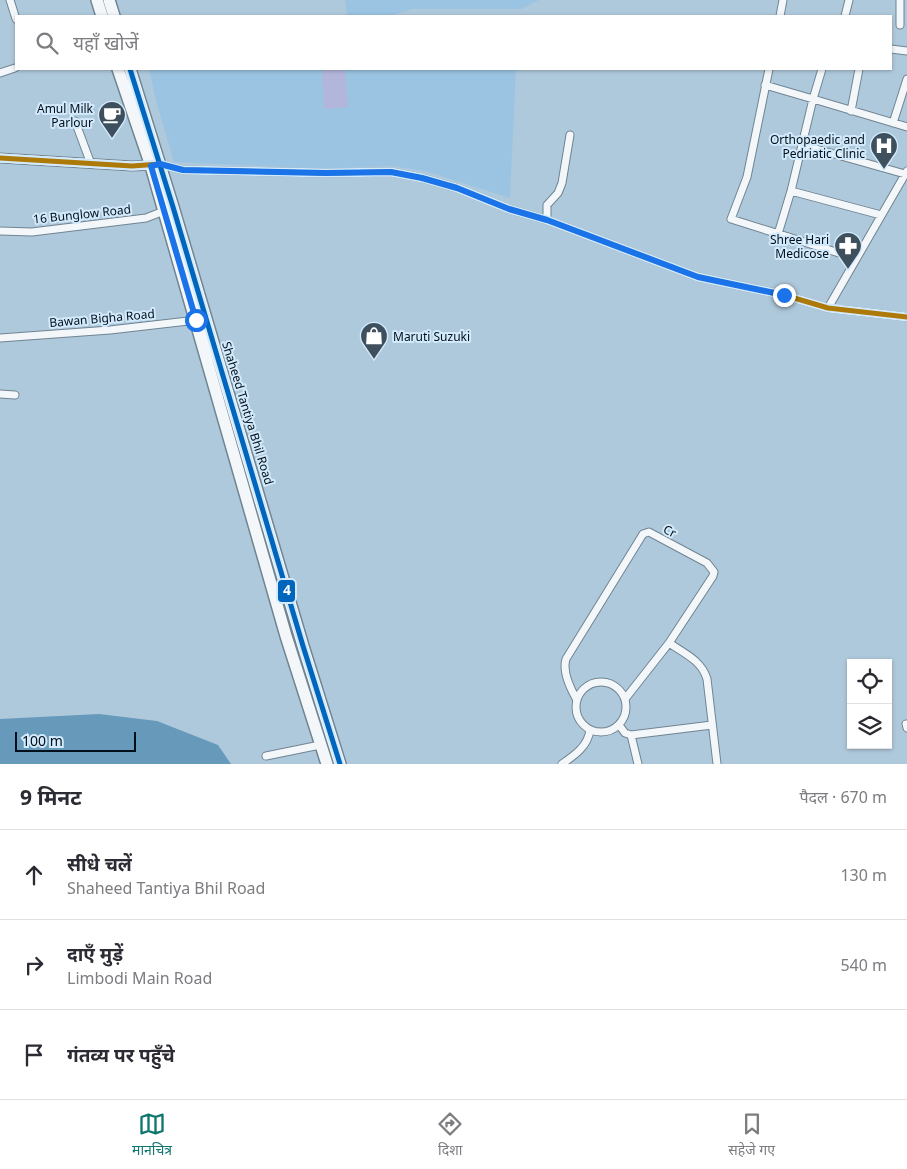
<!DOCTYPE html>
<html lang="hi">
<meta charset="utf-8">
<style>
body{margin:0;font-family:"Noto Sans","Noto Sans Devanagari",sans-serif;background:#f2f2f3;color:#2b2b33}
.controls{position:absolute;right:15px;bottom:15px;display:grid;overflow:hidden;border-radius:0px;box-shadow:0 1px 4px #0004}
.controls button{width:45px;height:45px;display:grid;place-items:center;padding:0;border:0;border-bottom:1px solid #e1e1e2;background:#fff;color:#2b2b33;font:25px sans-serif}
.scale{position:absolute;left:15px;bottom:12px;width:121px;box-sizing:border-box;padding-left:5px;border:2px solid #010f1a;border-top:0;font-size:14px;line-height:18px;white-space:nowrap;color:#010f1a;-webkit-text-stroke:4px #d2eafb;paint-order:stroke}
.stop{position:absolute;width:15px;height:15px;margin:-11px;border:4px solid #1a73e8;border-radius:50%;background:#fff}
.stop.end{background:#1a73e8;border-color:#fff;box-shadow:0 1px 5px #0008}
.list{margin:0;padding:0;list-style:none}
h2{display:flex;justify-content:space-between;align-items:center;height:65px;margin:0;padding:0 20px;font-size:21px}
h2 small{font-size:16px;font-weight:400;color:#7c7c81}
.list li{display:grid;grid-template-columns:32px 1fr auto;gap:15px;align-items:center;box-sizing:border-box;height:90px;padding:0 20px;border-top:1px solid #e1e1e2}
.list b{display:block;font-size:19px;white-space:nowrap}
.list p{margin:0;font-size:16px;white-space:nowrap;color:#7c7c81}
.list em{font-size:16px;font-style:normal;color:#7c7c81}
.icon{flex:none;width:28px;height:28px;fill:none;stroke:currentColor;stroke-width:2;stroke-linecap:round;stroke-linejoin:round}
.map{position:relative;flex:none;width:907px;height:764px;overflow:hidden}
.search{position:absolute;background:#fff;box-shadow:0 1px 4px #0004;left:15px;right:15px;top:15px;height:55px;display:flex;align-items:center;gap:12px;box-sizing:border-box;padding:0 18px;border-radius:0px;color:#7c7c81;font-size:19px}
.sheet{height:335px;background:#fff}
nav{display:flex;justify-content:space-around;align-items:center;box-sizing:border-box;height:70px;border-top:1px solid #e1e1e2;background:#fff;font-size:14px;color:#7c7c81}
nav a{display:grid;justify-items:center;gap:2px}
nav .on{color:#0f766e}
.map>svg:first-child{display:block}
.built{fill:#9bc4e2}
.green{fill:#b3b6db}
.water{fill:#6799bb}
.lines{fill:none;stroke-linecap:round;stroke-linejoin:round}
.minor-casing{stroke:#708492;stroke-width:9}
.tertiary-casing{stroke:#708492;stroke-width:11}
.primary-casing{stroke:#708492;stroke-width:14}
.minor{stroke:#f3f7fa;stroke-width:7}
.tertiary{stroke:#f3f7fa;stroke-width:9}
.primary{stroke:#f3f7fa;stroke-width:11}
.bus-1-casing{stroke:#d2eafb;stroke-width:9}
.bus-2-casing{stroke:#d2eafb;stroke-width:9}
.bus-1{stroke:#0065bd;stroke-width:5}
.bus-2{stroke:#ad7908;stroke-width:5}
.route{stroke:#1a73e8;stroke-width:6}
.labels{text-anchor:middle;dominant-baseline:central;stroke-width:4;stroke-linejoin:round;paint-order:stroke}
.poi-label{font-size:12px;fill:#010f1a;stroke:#d2eafb;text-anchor:end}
.street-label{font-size:12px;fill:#010f1a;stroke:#d2eafb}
.line-badge{stroke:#d2eafb;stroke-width:2}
.badge-label{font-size:14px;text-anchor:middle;font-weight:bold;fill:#fff}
</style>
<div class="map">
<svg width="907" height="764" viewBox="0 0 907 764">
<rect width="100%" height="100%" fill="#afc9dc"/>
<path class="built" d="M 345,0 L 539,0 L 521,9 L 412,9 L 390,16 L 347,16 Z
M 149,69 L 516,69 L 510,198 L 425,171 L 391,166 L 324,169 L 174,162 L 156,101 Z"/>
<path class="green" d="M 322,69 L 345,69 L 348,107 L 324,109 Z"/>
<path class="water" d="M 99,714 L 157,721 L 218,745 L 231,764 L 0,764 L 0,719 Z"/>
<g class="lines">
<defs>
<path id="minor" d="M 10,0 L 16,19
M 780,16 L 783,0
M 845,16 L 849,0
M 900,25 L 900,0
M 891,49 L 907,51
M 769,69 L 747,177 L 731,219 L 855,258
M 0,73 L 15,68
M 765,85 L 813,99 L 822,69
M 851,111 L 859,69
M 75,121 L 91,164
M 893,123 L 907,79
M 802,145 L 813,99 L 907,127
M 160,164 L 183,170 L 326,173 L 391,172 L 422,178 L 457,188 L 509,209 L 547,220 L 698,277 L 784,295 L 828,308 L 907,317
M 791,191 L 802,145 L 905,174
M 547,220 L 547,205 L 558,193 L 562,183 L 570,135
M 0,231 L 32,232 L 146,218 L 164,211
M 778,234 L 791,191 L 881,215
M 828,308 L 907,171
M 0,338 L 110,330 L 197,320
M 0,394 L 15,395
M 669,643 C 684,653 702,661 707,679 L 717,764
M576 707a25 25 0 1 1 50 0a25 25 0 1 1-50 0Z
M 577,700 C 570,688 562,672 566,659 L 643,534 L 649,532 L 707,563 L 714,572 L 713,576 L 669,643 L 625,699
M 906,724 L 907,728
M 619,725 L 625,733 L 631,735
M 631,735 L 712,725
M 631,735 L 638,764
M 266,756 L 320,745
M 562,764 C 575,755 588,746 590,730"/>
<path id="tertiary" d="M 0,158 L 132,166 L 157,165"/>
<path id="primary" d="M 97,0 L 102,16
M 109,0 L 114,16
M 118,69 L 151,166 L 286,636 L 327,764
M 130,69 L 173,207 L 303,646 L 340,764"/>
</defs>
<use href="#minor" class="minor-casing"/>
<use href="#tertiary" class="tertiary-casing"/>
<use href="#primary" class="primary-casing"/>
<use href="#minor" class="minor"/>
<use href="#tertiary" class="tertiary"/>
<use href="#primary" class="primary"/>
<defs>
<path id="bus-1" d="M 130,69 L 173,207 L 303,646 L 340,764"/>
<path id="bus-2" d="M 0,158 L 132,166 L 160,164 L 183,170 L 326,173 L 391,172 L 422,178 L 457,188 L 509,209 L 547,220 L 698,277 L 784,295 L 828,308 L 907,317"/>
</defs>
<use href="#bus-1" class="bus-1-casing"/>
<use href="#bus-2" class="bus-2-casing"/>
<use href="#bus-1" class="bus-1"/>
<use href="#bus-2" class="bus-2"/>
</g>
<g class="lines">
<path class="route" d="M 196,320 L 151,166 L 160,164 L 183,170 L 326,173 L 391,172 L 422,178 L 457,188 L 509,209 L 547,220 L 698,277 L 784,295"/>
</g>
<defs>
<symbol id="cafe-pin" viewBox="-11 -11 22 30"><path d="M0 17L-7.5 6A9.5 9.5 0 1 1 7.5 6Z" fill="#3e505e" stroke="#d2eafb"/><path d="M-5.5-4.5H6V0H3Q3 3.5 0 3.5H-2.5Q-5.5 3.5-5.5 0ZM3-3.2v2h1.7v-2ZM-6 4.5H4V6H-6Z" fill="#fff"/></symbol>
<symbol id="hospital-pin" viewBox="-11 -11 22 30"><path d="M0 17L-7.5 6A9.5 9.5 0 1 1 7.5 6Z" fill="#3e505e" stroke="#d2eafb"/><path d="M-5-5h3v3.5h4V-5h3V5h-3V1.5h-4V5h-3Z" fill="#fff"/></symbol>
<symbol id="pharmacy-pin" viewBox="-11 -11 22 30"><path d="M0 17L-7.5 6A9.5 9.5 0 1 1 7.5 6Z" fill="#3e505e" stroke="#d2eafb"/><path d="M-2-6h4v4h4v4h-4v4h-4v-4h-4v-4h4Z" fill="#fff"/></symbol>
<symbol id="shop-pin" viewBox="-11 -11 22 30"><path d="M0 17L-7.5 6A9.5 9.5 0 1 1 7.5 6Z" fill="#3e505e" stroke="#d2eafb"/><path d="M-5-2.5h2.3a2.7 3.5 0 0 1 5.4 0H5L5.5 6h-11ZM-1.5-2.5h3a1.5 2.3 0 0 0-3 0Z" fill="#fff"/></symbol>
</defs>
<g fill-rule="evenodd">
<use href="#cafe-pin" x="96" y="99" width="32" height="43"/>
<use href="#hospital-pin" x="868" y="130" width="32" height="43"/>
<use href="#pharmacy-pin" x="832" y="230" width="32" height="43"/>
<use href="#shop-pin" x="358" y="320" width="32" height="43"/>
</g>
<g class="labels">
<g class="poi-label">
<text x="93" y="108">Amul Milk<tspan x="93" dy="14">Parlour</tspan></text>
<text x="865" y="139">Orthopaedic and<tspan x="865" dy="14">Pedriatic Clinic</tspan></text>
<text x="829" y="239">Shree Hari<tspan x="829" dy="14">Medicose</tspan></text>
<text x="393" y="336" text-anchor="start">Maruti Suzuki</text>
</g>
<g class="street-label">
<text transform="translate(82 214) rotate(-6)">16 Bunglow Road</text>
<text transform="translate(102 318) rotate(-5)">Bawan Bigha Road</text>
<text transform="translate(248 413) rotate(73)">Shaheed Tantiya Bhil Road</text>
<text transform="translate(670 531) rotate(28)">Cr</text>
</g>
</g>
<rect class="line-badge" x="277" y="579" width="19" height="24" rx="5" fill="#0065bd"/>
<g class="badge-label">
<text x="287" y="595">4</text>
</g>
</svg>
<div class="controls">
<button><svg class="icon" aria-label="locate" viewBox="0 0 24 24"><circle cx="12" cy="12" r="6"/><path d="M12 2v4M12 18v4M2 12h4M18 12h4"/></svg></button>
<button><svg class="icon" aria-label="layers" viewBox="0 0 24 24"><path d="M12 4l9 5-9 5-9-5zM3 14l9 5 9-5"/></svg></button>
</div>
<div class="scale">100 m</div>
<div class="stop" style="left:196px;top:320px"></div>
<div class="stop end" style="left:784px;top:295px"></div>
<div class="search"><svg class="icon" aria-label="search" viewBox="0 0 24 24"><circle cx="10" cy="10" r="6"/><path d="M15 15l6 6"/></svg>यहाँ खोजें</div>
</div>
<section class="sheet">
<h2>9 मिनट<small>पैदल · 670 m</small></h2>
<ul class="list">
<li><svg class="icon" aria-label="ahead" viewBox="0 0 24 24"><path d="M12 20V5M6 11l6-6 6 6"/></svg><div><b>सीधे चलें</b><p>Shaheed Tantiya Bhil Road</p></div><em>130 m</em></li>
<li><svg class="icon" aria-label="right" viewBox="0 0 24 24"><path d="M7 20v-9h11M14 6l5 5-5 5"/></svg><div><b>दाएँ मुड़ें</b><p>Limbodi Main Road</p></div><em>540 m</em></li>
<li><svg class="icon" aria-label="arrive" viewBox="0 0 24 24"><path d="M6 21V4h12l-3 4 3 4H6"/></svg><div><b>गंतव्य पर पहुँचे</b></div></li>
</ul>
</section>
<nav>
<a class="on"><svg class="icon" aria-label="map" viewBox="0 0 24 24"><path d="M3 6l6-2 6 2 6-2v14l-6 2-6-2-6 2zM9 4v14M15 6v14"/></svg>मानचित्र</a>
<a><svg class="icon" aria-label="directions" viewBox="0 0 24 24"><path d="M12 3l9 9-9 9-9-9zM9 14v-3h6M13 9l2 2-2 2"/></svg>दिशा</a>
<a><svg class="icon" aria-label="saved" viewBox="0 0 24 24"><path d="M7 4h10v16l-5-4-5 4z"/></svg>सहेजे गए</a>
</nav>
